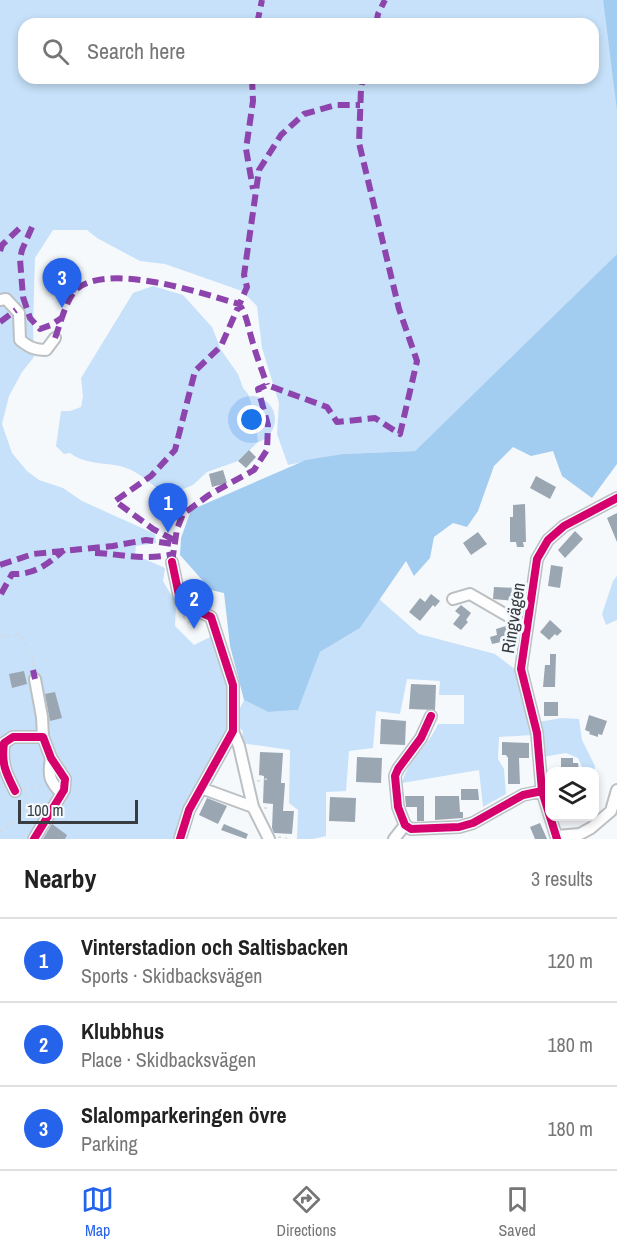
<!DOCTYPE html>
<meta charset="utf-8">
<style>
body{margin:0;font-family:"Archivo Narrow",sans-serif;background:#f6f6f6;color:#222}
.controls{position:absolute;right:18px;bottom:18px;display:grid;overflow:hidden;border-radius:12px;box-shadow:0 3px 9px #0003}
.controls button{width:54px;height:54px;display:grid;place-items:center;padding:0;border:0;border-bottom:2px solid #e0e0e0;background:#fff;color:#222;font:30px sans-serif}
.scale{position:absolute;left:18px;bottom:15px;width:120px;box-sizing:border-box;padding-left:6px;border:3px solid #393c40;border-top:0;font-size:16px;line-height:21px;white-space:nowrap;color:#393c40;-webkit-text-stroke:4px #f4f9fe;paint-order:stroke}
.you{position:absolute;left:252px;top:420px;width:21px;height:21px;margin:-15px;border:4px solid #fff;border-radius:50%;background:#1a73e8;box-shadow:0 0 0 9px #1a73e833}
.badge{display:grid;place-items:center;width:39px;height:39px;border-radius:50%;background:#2563eb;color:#fff;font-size:20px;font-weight:700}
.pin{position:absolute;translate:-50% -50px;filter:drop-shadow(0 2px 3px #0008)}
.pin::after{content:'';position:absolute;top:32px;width:21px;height:18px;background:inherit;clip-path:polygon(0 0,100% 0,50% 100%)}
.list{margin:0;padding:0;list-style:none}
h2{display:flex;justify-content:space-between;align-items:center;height:78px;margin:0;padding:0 24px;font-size:26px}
h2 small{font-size:20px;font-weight:400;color:#767676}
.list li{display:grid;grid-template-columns:39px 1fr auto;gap:18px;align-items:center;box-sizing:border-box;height:84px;padding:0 24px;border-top:2px solid #e0e0e0}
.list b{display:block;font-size:22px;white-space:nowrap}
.list p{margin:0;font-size:20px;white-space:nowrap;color:#767676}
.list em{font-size:20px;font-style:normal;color:#767676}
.icon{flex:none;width:33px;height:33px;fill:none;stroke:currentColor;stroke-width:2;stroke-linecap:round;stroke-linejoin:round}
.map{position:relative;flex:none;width:617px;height:839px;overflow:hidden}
.search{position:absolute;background:#fff;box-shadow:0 3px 9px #0003;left:18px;right:18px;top:18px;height:66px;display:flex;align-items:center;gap:15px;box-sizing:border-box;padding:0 21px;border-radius:18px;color:#767676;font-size:22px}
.sheet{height:330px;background:#fff}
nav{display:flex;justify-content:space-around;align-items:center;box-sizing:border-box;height:84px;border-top:2px solid #e0e0e0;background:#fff;font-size:16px;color:#767676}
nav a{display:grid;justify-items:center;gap:3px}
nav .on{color:#2563eb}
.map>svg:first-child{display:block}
.forest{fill:#c6e1f9;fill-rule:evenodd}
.water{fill:#a2ccf0}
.building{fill:#9aa6b1}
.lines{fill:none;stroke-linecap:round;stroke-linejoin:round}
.minor-casing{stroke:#bdc0c3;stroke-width:14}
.path{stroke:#d8d8da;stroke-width:1.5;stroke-dasharray:3 4.5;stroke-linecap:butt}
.minor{stroke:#fefeff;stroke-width:10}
.quiet{stroke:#8e44ad;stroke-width:6;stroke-dasharray:12 6;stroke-linecap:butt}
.cycleway-casing{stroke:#f4f9fe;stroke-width:11}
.cycleway{stroke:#d6006c;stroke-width:8}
.labels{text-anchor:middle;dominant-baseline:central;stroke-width:6;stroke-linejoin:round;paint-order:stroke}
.street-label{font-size:18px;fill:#393c40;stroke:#f4f9fe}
</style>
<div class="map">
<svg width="617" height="839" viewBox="0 0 617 839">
<rect width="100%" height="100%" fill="#f6f9fc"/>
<path class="forest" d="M 0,0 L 603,0 L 617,112 L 617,254 L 415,451 L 343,454 L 288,465 L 277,434 L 279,403 L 262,348 L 257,306 L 242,291 L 165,264 L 140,261 L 97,238 L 87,230 L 53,230 L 35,258 L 33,327 L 34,357 L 22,372 L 9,396 L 2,424 L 12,453 L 27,471 L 39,480 L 63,488 L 82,501 L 155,534 L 156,543 L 136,546 L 135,555 L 165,568 L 163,581 L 176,603 L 175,626 L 194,645 L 214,635 L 229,686 L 228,731 L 177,839 L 0,839 ZM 24,24 L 593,24 L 593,78 L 24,78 Z
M 153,286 L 183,295 L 212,327 L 221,350 L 238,374 L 243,388 L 248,394 L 254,412 L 258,442 L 238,461 L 207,472 L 193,485 L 168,495 C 153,487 143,475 129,469 C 110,461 89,467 70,453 L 64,454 L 56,446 L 61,411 L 70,411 L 81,407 L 83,396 L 81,378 L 133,293 Z
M 617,576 L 617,620 L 606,625 L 602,614 L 613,581 Z
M 379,599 L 419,634 L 495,654 L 516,670 L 533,735 L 499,737 L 498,759 L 504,769 L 506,794 L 483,807 L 479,770 L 402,783 C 409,756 428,748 438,724 L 464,724 L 464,695 L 439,695 L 440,681 L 407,679 L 400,714 L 376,711 L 373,748 L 349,751 L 346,791 L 326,792 L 326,836 L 313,839 L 297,839 L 298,810 L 289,803 L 290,750 L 241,743 L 243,731 L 233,723 L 244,700 L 268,712 L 298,710 L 320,652 L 360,628 Z
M 562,718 L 579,719 L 582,740 L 595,766 L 594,771 L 584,771 L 578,758 L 566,753 L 543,757 L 538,722 Z"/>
<path class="water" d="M 603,0 L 617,0 L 617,112 Z
M 617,254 L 617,464 L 592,498 L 562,476 L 553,451 L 531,456 L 513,447 L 494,466 L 478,511 L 467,527 L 453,523 L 434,537 L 430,558 L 414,576 L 406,561 L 360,628 L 320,652 L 298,710 L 268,712 L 244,700 L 230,646 L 224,593 L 211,590 L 180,555 L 181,538 L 191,510 L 306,460 L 343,454 L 415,451 Z"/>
<path class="building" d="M 249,450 L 256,457 L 246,468 L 238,461 Z
M 223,470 L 227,483 L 212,487 L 209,474 Z
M 536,476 L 556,487 L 550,499 L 530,488 Z
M 525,504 L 526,542 L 523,542 L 524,547 L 517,547 L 516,542 L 510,542 L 510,517 L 513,517 L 513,505 Z
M 617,513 L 617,542 L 607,518 Z
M 575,531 L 583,539 L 565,558 L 558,550 Z
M 478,532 L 487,544 L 471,555 L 463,543 Z
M 551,565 L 563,567 L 560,588 L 548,586 Z
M 494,587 L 518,588 L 517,601 L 493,599 Z
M 431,594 L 440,601 L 435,607 L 433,605 L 420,621 L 409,612 L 420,598 L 425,602 Z
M 461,605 L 471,613 L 466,620 L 468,622 L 461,630 L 453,624 L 460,615 L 455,611 Z
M 550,620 L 562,631 L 557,636 L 555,634 L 549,640 L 540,632 Z
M 506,626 L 510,640 L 492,644 L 490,637 L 497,635 L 496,629 Z
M 550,654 L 556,654 L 555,687 L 543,687 L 545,665 L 550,665 Z
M 24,671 L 27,684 L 12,688 L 9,674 Z
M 411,684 L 436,685 L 435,710 L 409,709 Z
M 55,692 L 62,718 L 50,721 L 45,694 Z
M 544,702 L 558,702 L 558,716 L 544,716 Z
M 589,715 L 607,721 L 602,735 L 598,734 L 598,737 L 589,734 L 590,732 L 585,730 Z
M 381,719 L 406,721 L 405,745 L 380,744 Z
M 502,742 L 529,743 L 529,758 L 519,758 L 520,784 L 508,784 L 508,758 L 506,755 L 502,755 Z
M 260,752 L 283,753 L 281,783 L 285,783 L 283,811 L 294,811 L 292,834 L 274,833 L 272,828 L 273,804 L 263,803 L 264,776 L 259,775 Z
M 357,757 L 382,758 L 381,783 L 356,782 Z
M 561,758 L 573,758 L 573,763 L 578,763 L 579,770 L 561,771 Z
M 461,789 L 478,789 L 479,800 L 461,800 Z
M 405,796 L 424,796 L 424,821 L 417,821 L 417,807 L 406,807 Z
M 435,796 L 459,796 L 460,812 L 463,812 L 463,818 L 435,820 Z
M 330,797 L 356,798 L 355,822 L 329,821 Z
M 207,798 L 227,806 L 218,824 L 199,815 Z
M 540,823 L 547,839 L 535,839 L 530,827 Z
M 52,824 L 67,835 L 65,839 L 43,839 Z
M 224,824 L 248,834 L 246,839 L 221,830 Z"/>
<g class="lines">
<defs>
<path id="minor" d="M 0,300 L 6,299 L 19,313 L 20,340 C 29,347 34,350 46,350 L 55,338
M 172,562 L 180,600 L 187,606 L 211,617 L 233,685 L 233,731 L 189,810 L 180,839
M 453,599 L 470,594 L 527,627
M 35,679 L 42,717 L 43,737
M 431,716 L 421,738 L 398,769 L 395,776 L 398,807 L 405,825 L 411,829 L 459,827 L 473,823 L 523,795 L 542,791
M 51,758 C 48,776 49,781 62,794
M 201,788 L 253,807 L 239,746 L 233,731
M 15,791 C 6,773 1,764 4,743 L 13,737 L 43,737 L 51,758 L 65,779 L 64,790 L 34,839
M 253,807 L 269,839
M 556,836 L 580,834 L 591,828 L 611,811 L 617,790
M 394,839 L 405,825
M 557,839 L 542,791 L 537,733 L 521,669 L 537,559 L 548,540 L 564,526 L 617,498"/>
</defs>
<use href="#minor" class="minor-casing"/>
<path class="path" d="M 164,592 L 169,598
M 0,593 L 0,595
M 183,616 L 189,623
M 0,637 L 20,634 L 32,655 L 33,669
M 257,781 L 267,779
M 24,789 L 43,785
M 264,808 L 271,808
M 0,832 C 18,817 29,816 25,790
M 278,837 L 287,838"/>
<use href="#minor" class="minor"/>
<path class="quiet" d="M 257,24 L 262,0
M 376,24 L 378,14 L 385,0
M 252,78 L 253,101 L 246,149 L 253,189
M 32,227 L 22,250 L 20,259 L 23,297 L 30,318 L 40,329 L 51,325 L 63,317
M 0,251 L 2,245 L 23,225
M 0,322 L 16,310
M 55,338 C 60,325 67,296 78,288 C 112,263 201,293 239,304 C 247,315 248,327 252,340 C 256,355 262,370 267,385
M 174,540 L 153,529 L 115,501 L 151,476 L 175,450 L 195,371 L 221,346 L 247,287 L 244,275 L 259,170 L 281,135 L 304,114 L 336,105 L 360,105
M 95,553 C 122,554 146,561 173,554
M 172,562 L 177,529 L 183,514 L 209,495 L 254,470 L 267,450 L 268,425 L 258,389 L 267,385 L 327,407 L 337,422 L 375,418 L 400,434 L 417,361 L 399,309 L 359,143 L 361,89 L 363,78
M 0,565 L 33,554 L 113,546 L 146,540 L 173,544
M 1,594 L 12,574 C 35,575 48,564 64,550
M 33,670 L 35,679"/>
<defs>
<path id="cycleway" d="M 172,562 L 180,600 L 187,606 L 211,617 L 233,685 L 233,731 L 189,810 L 180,839
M 431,716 L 421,738 L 398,769 L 395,776 L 398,807 L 405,825 L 411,829 L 459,827 L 473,823 L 523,795 L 542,791
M 15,791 C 6,773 1,764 4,743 L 13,737 L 43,737 L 51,758 L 65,779 L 64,790 L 34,839
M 557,839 L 542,791 L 537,733 L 521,669 L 537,559 L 548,540 L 564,526 L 617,498"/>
</defs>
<use href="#cycleway" class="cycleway-casing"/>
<use href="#cycleway" class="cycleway"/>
</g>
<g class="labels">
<g class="street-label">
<text transform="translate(513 618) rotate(-81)">Ringvägen</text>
</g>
</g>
</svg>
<div class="controls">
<button><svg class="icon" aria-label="layers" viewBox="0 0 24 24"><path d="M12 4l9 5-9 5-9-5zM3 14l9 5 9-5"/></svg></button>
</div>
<div class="scale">100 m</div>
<div class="you"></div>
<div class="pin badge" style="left:168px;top:533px">1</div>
<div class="pin badge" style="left:194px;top:629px">2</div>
<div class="pin badge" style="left:62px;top:308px">3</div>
<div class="search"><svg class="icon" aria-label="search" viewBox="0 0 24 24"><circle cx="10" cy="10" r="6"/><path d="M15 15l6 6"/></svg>Search here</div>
</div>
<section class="sheet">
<h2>Nearby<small>3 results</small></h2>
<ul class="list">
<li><span class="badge">1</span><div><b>Vinterstadion och Saltisbacken</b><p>Sports · Skidbacksvägen</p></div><em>120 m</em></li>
<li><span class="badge">2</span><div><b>Klubbhus</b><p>Place · Skidbacksvägen</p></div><em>180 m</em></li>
<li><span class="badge">3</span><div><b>Slalomparkeringen övre</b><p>Parking</p></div><em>180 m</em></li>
</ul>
</section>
<nav>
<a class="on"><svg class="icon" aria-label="map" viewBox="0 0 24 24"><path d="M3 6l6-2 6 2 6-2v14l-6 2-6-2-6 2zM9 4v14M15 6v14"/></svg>Map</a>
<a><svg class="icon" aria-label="directions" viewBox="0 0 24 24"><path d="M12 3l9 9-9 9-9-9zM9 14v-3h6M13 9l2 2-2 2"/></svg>Directions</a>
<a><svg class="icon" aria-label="saved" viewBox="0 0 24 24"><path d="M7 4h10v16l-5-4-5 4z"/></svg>Saved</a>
</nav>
